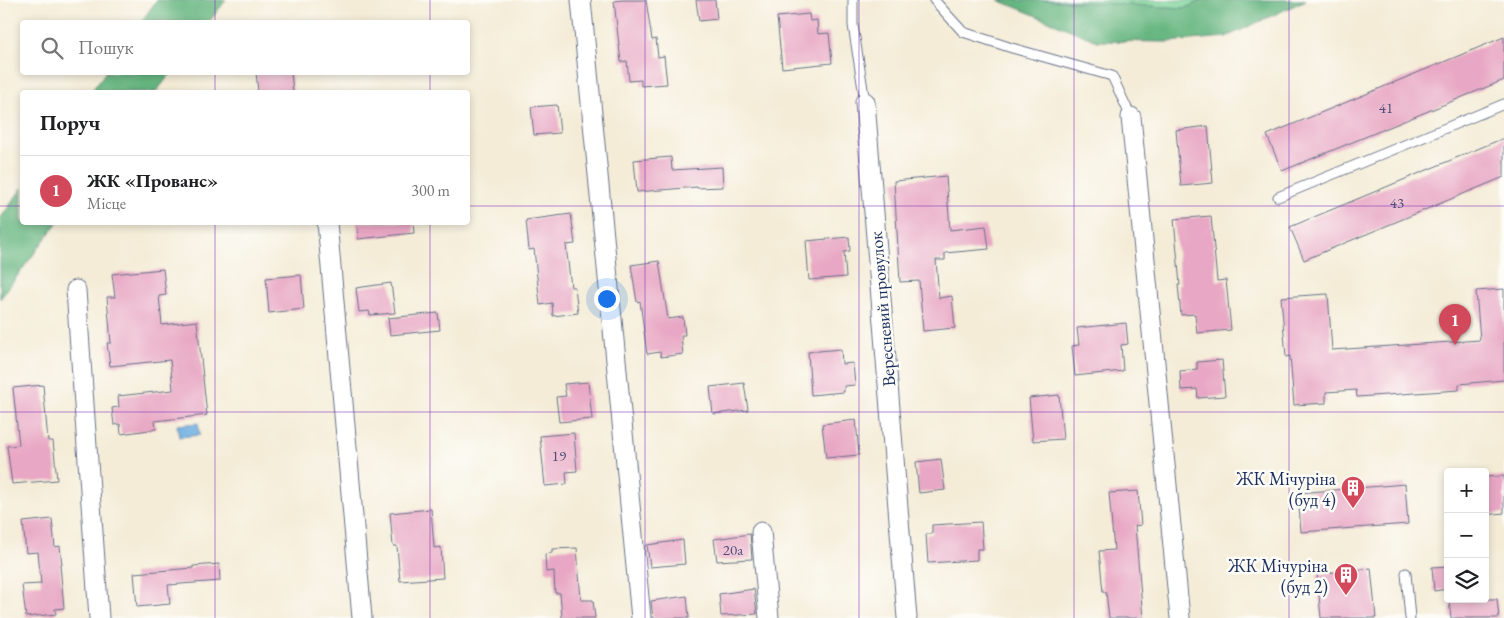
<!DOCTYPE html>
<html lang="uk">
<meta charset="utf-8">
<style>
body{margin:0;font-family:"EB Garamond",serif;background:#f6f6f6;color:#202124}
.controls{position:absolute;right:15px;bottom:15px;display:grid;overflow:hidden;border-radius:5px;box-shadow:0 2px 8px #0003}
.controls button{width:45px;height:45px;display:grid;place-items:center;padding:0;border:0;border-bottom:1px solid #e0e0e0;background:#fff;color:#202124;font:25px sans-serif}
.you{position:absolute;left:606px;top:298px;width:18px;height:18px;margin:-12px;border:4px solid #fff;border-radius:50%;background:#1a73e8;box-shadow:0 0 0 8px #1a73e833}
.badge{display:grid;place-items:center;width:32px;height:32px;border-radius:50%;background:#d1495b;color:#fff;font-size:16px;font-weight:700}
.pin{position:absolute;translate:-50% -41px;filter:drop-shadow(0 1px 2px #0008)}
.pin::after{content:'';position:absolute;top:26px;width:18px;height:15px;background:inherit;clip-path:polygon(0 0,100% 0,50% 100%)}
.list{margin:0;padding:0;list-style:none}
h2{display:flex;justify-content:space-between;align-items:center;height:65px;margin:0;padding:0 20px;font-size:21px}
h2 small{font-size:16px;font-weight:400;color:#757577}
.list li{display:grid;grid-template-columns:32px 1fr auto;gap:15px;align-items:center;box-sizing:border-box;height:70px;padding:0 20px;border-top:1px solid #e0e0e0}
.list b{display:block;font-size:19px;white-space:nowrap}
.list p{margin:0;font-size:16px;white-space:nowrap;color:#757577}
.list em{font-size:16px;font-style:normal;color:#757577}
.icon{flex:none;width:28px;height:28px;fill:none;stroke:currentColor;stroke-width:2;stroke-linecap:round;stroke-linejoin:round}
.map{position:relative;flex:none;width:1504px;height:618px;overflow:hidden}
.search{position:absolute;background:#fff;box-shadow:0 2px 8px #0003;left:20px;top:20px;width:450px;height:55px;display:flex;align-items:center;gap:12px;box-sizing:border-box;padding:0 18px;border-radius:5px;color:#757577;font-size:19px}
.panel{position:absolute;background:#fff;box-shadow:0 2px 8px #0003;left:20px;top:90px;width:450px;height:135px;border-radius:5px}
.map>svg:first-child{display:block}
.green{fill:#7ed498;stroke:#4c827b}
.forest{fill:#66b680;stroke:#40726f}
.water{fill:#6aacdf;stroke:#426e9e}
.building{fill:#e8a7c4}
.lines{fill:none;stroke-linecap:round;stroke-linejoin:round}
.service-casing{stroke:#677188;stroke-width:11}
.minor-casing{stroke:#677188;stroke-width:21}
.service{stroke:#fff;stroke-width:9}
.minor{stroke:#fff;stroke-width:19}
.grid{fill:none;stroke:#7b2cbf;stroke-width:1;stroke-opacity:0.55}
.labels{text-anchor:middle;dominant-baseline:central;stroke-width:5;stroke-linejoin:round;paint-order:stroke}
.number-label{font-size:15px;fill:#4e4d78}
.street-label{font-size:18px;fill:#1b2f5e;stroke:#fdfcf7}
.poi-label{font-size:18px;fill:#1b2f5e;stroke:#fdfcf7;text-anchor:end}
</style>
<div class="map">
<svg width="1504" height="618" viewBox="0 0 1504 618">
<rect width="100%" height="100%" fill="#fdfcf7"/>
<filter id="ink" filterUnits="userSpaceOnUse"><feTurbulence type="fractalNoise" baseFrequency=".02" numOctaves="2"/><feDisplacementMap in="SourceGraphic" scale="10" xChannelSelector="R" yChannelSelector="G"/><feConvolveMatrix kernelMatrix="1 2 1 2 8 2 1 2 1" color-interpolation-filters="sRGB"/></filter>
<filter id="wash" filterUnits="userSpaceOnUse"><feTurbulence type="fractalNoise" baseFrequency=".0096" numOctaves="4" result="noise"/><feDisplacementMap in="SourceGraphic" scale="20" xChannelSelector="R" yChannelSelector="G"/><feGaussianBlur stdDeviation="1.12" result="paint"/><feColorMatrix in="noise" values="0 0 0 0 0 0 0 0 0 0 0 0 0 0 0 0 0 1.4 0 .05"/><feComposite in="paint" operator="in"/></filter>
<g filter="url(#wash)">
<rect width="100%" height="100%" fill="#f4ecd7"/>
<path class="green" d="M 1043,0 L 1204,0 L 1185,8 Z"/>
<path class="forest" d="M 157,0 L 226,0 L 209,22 L 141,22 Z
M 998,0 L 1043,0 L 1185,8 L 1204,0 L 1306,0 L 1226,37 L 1167,42 L 1097,41 Z
M 105,73 L 105,72 L 171,73 L 156,92 L 91,92 Z
M 22,188 L 22,222 L 57,223 L 0,299 L 0,219 Z"/>
<path class="water" d="M 198,423 L 200,435 L 179,437 L 177,425 Z"/>
<g id="blocks">
<path class="building" d="M 622,0 L 646,0 L 652,40 L 656,39 L 658,57 L 664,56 L 667,84 L 641,86 L 641,80 L 629,81 L 627,61 L 621,62 L 614,1 Z
M 696,0 L 715,0 L 717,19 L 699,21 Z
M 809,14 L 810,21 L 817,20 L 818,34 L 829,33 L 832,63 L 782,68 L 777,17 Z
M 1504,37 L 1504,80 L 1282,171 L 1267,135 Z
M 256,72 L 291,72 L 293,92 L 258,92 Z
M 557,105 L 560,133 L 534,135 L 531,107 Z
M 1208,126 L 1213,183 L 1181,186 L 1176,130 Z
M 1504,138 L 1504,177 L 1304,260 L 1290,227 Z
M 671,157 L 672,170 L 722,167 L 723,187 L 697,188 L 697,187 L 637,192 L 634,160 Z
M 946,176 L 950,230 L 986,226 L 989,249 L 945,253 L 945,260 L 936,260 L 939,298 L 952,296 L 955,328 L 923,331 L 919,281 L 900,282 L 894,181 Z
M 571,214 L 575,244 L 566,245 L 571,287 L 575,287 L 578,313 L 553,316 L 552,303 L 540,305 L 534,249 L 529,250 L 526,220 Z
M 1211,216 L 1217,281 L 1226,280 L 1231,330 L 1197,333 L 1195,314 L 1181,315 L 1178,285 L 1180,285 L 1174,219 Z
M 357,222 L 413,222 L 414,233 L 358,239 Z
M 849,237 L 850,251 L 844,252 L 846,277 L 809,280 L 806,241 Z
M 659,261 L 668,319 L 683,317 L 685,335 L 681,335 L 683,354 L 661,357 L 660,352 L 647,354 L 640,301 L 637,302 L 631,265 Z
M 163,269 L 166,295 L 159,296 L 162,325 L 197,321 L 207,415 L 155,421 L 156,429 L 121,434 L 120,424 L 114,425 L 112,408 L 119,407 L 118,396 L 173,390 L 170,360 L 110,366 L 107,343 L 111,343 L 107,297 L 115,297 L 112,274 Z
M 301,275 L 304,309 L 269,313 L 266,278 Z
M 391,283 L 395,313 L 370,315 L 369,311 L 359,312 L 356,288 Z
M 1504,289 L 1504,380 L 1459,384 L 1459,390 L 1357,397 L 1356,390 L 1326,392 L 1326,403 L 1294,405 L 1290,356 L 1286,357 L 1281,297 L 1328,294 L 1332,350 L 1480,340 L 1476,291 Z
M 438,313 L 440,330 L 390,335 L 388,318 Z
M 1126,323 L 1128,344 L 1121,345 L 1123,371 L 1075,376 L 1072,346 L 1079,345 L 1077,328 Z
M 841,349 L 842,364 L 853,363 L 855,385 L 844,386 L 844,392 L 811,395 L 808,352 Z
M 1222,360 L 1225,396 L 1198,398 L 1197,389 L 1181,390 L 1180,371 L 1197,369 L 1197,362 Z
M 588,382 L 592,419 L 559,422 L 556,397 L 566,396 L 564,384 Z
M 744,383 L 748,410 L 713,414 L 710,387 Z
M 43,385 L 48,441 L 53,441 L 57,480 L 12,484 L 7,446 L 19,445 L 13,388 Z
M 1059,395 L 1063,439 L 1033,441 L 1029,398 Z
M 856,420 L 859,455 L 826,458 L 822,424 Z
M 574,433 L 577,471 L 566,472 L 567,484 L 545,486 L 540,436 Z
M 941,459 L 945,490 L 919,493 L 916,462 Z
M 1504,476 L 1504,513 L 1485,515 L 1485,477 Z
M 1405,484 L 1408,524 L 1301,532 L 1298,493 Z
M 1138,491 L 1141,525 L 1135,526 L 1143,618 L 1109,618 L 1106,592 L 1103,592 L 1099,551 L 1114,550 L 1109,493 Z
M 431,509 L 434,548 L 441,547 L 443,578 L 400,581 L 397,546 L 393,546 L 390,513 Z
M 52,519 L 55,547 L 60,546 L 62,565 L 60,565 L 64,608 L 55,609 L 56,614 L 26,617 L 22,585 L 41,584 L 38,552 L 26,553 L 23,522 Z
M 981,522 L 983,549 L 977,549 L 977,560 L 928,563 L 926,534 L 932,534 L 932,525 Z
M 750,534 L 752,559 L 717,561 L 714,539 Z
M 683,540 L 685,564 L 650,567 L 647,545 Z
M 577,548 L 581,600 L 593,600 L 595,618 L 562,618 L 560,593 L 555,593 L 554,571 L 546,572 L 545,554 L 552,553 L 552,549 Z
M 219,564 L 220,581 L 168,585 L 170,604 L 137,607 L 134,573 L 193,568 L 193,566 Z
M 1448,566 L 1448,589 L 1434,591 L 1432,567 Z
M 1371,568 L 1376,618 L 1321,618 L 1317,574 Z
M 754,589 L 757,614 L 721,616 L 719,594 Z
M 687,596 L 689,618 L 653,618 L 651,601 Z
M 1449,599 L 1497,599 L 1499,618 L 1451,618 Z"/>
</g>
</g>
<g filter="url(#ink)">
<use href="#blocks" fill-opacity="0" stroke="#677188" stroke-width="1"/>
<g class="lines">
<defs>
<path id="service" d="M 853,0 L 853,25 L 865,102
M 934,0 L 963,32 L 1012,48 L 1112,76 L 1131,117
M 1278,197 L 1504,104
M 1406,573 L 1410,618"/>
<path id="minor" d="M 581,0 L 641,618
M 865,102 L 907,618
M 1131,117 L 1180,618
M 327,222 L 362,618
M 76,290 L 99,618
M 761,532 L 769,618"/>
</defs>
<use href="#service" class="service-casing"/>
<use href="#minor" class="minor-casing"/>
<use href="#service" class="service"/>
<use href="#minor" class="minor"/>
</g>
</g>
<path class="grid" d="M 215,0 L 215,22M 430,0 L 430,22M 645,0 L 645,618M 859,0 L 859,618M 1074,0 L 1074,618M 1289,0 L 1289,618M 215,72 L 215,92M 430,72 L 430,92M 0,206 L 22,206M 468,206 L 1504,206M 215,222 L 215,618M 430,222 L 430,618M 0,412 L 1504,412"/>
<defs>
<symbol id="building-pin" viewBox="-11 -11 22 30"><path d="M0 17L-7.5 6A9.5 9.5 0 1 1 7.5 6Z" fill="#d1495b" stroke="#fdfcf7"/><path d="M-4-6H4V6H1V3H-1V6H-4ZM-2.5-4.3h1.7v1.8h-1.7ZM.8-4.3h1.7v1.8H.8ZM-2.5-1h1.7V.8h-1.7ZM.8-1h1.7V.8H.8Z" fill="#fff"/></symbol>
</defs>
<g fill-rule="evenodd">
<use href="#building-pin" x="1339" y="474" width="28" height="38"/>
<use href="#building-pin" x="1332" y="561" width="28" height="38"/>
</g>
<g class="labels">
<g class="number-label">
<text x="1386" y="107">41</text>
<text x="1397" y="202">43</text>
<text x="559" y="455">19</text>
<text x="733" y="549">20а</text>
</g>
<g class="street-label">
<text transform="translate(882 309) rotate(-95)">Вересневий провулок</text>
</g>
<g class="poi-label">
<text x="1336" y="478">ЖК Мічуріна<tspan x="1336" dy="21">(буд 4)</tspan></text>
<text x="1328" y="565">ЖК Мічуріна<tspan x="1328" dy="21">(буд 2)</tspan></text>
</g>
</g>
</svg>
<div class="controls">
<button>+</button>
<button>−</button>
<button><svg class="icon" aria-label="layers" viewBox="0 0 24 24"><path d="M12 4l9 5-9 5-9-5zM3 14l9 5 9-5"/></svg></button>
</div>
<div class="you"></div>
<div class="pin badge" style="left:1455px;top:345px">1</div>
<div class="search"><svg class="icon" aria-label="search" viewBox="0 0 24 24"><circle cx="10" cy="10" r="6"/><path d="M15 15l6 6"/></svg>Пошук</div>
<section class="panel">
<h2>Поруч<small></small></h2>
<ul class="list">
<li><span class="badge">1</span><div><b>ЖК «Прованс»</b><p>Місце</p></div><em>300 m</em></li>
</ul>
</section>
</div>
